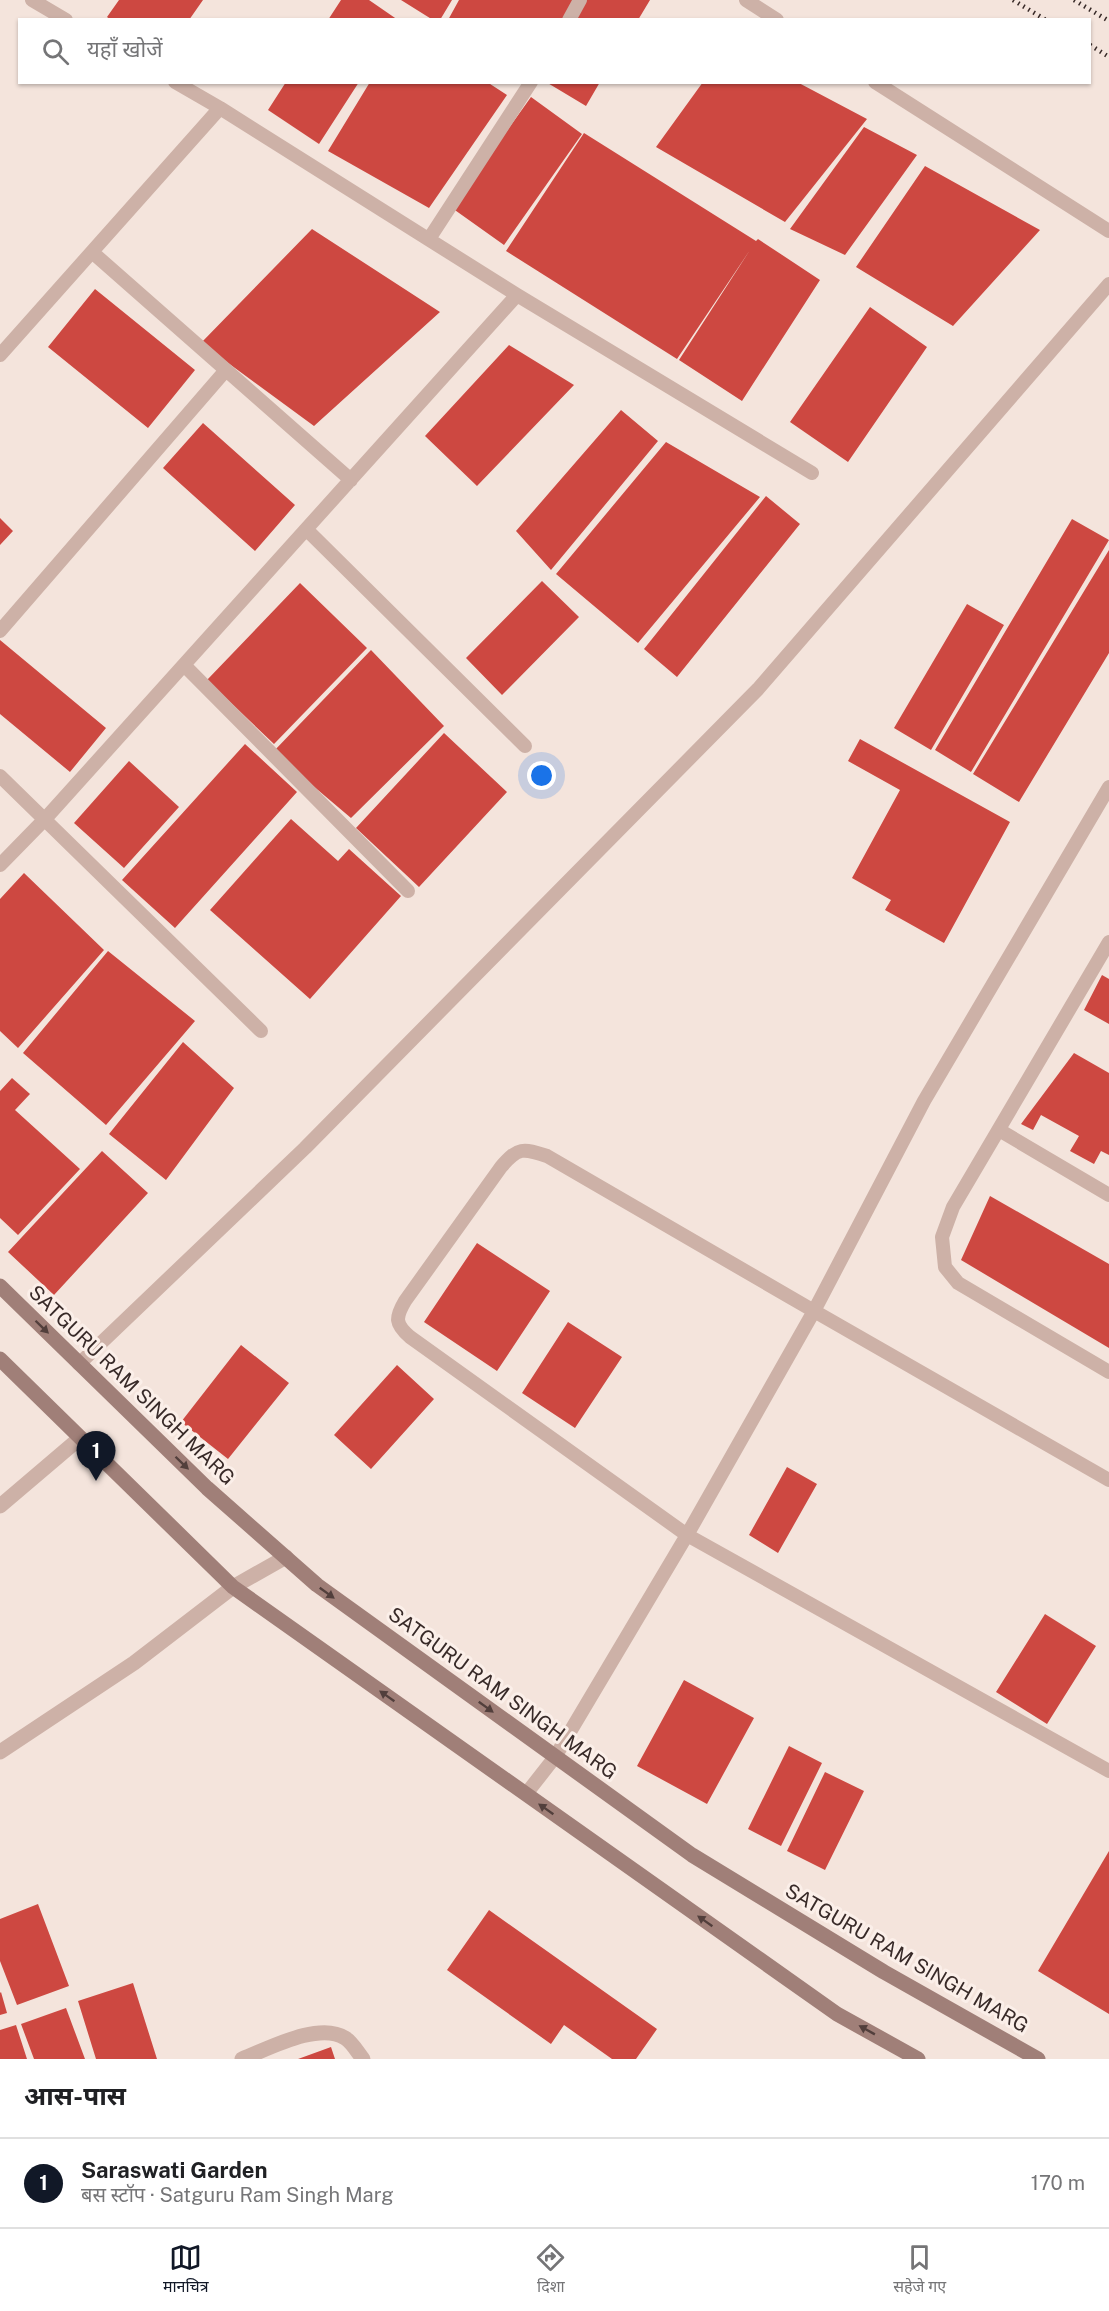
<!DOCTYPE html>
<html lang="hi">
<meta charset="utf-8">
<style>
body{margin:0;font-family:"Public Sans","Noto Sans Devanagari",sans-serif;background:#f6f6f6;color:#202124}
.you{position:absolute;left:542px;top:776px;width:21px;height:21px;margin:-15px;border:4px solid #fff;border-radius:50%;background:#1a73e8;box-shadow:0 0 0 9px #1a73e833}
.badge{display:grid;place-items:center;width:39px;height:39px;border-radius:50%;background:#111827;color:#fff;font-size:20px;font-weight:700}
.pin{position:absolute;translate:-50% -50px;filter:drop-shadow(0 2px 3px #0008)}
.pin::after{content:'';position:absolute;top:32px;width:21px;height:18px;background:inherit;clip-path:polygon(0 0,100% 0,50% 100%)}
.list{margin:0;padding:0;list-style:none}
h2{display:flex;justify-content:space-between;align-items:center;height:78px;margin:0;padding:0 24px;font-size:26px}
h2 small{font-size:20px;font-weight:400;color:#757577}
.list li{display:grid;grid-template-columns:39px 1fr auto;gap:18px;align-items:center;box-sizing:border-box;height:90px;padding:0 24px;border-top:2px solid #e0e0e0}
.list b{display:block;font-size:22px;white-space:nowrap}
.list p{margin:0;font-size:20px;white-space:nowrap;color:#757577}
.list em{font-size:20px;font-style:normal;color:#757577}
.icon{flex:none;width:33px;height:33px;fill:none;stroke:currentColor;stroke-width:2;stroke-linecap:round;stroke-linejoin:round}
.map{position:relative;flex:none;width:1109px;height:2059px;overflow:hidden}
.search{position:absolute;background:#fff;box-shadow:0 2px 4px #0004;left:18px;right:18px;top:18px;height:66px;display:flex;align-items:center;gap:15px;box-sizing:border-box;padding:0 21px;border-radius:0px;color:#757577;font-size:22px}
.sheet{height:168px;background:#fff}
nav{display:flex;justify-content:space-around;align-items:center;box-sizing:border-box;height:84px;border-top:2px solid #e0e0e0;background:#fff;font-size:16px;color:#757577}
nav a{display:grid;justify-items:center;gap:3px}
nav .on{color:#111827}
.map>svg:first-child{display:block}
.building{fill:#cd4841}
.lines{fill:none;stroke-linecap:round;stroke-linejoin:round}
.lane{stroke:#cdb1a7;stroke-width:14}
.street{stroke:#cdb1a7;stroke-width:15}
.secondary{stroke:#a07f78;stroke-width:15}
.rail{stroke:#382a28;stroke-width:4.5;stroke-dasharray:1.5 4.5;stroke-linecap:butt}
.oneway{fill:#523f3c}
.labels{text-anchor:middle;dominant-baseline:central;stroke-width:6;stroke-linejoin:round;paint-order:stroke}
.street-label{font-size:20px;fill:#382a28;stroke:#fbefe9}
</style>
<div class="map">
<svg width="1109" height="2059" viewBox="0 0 1109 2059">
<rect width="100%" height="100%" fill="#f4e4dc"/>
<path class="building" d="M 119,0 L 203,0 L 189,20 L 111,20 L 107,17 Z
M 341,0 L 369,0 L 398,20 L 328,20 Z
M 401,0 L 452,0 L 440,20 L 433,20 Z
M 459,0 L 575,0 L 564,20 L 448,20 Z
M 583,0 L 650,0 L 638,20 L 571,20 Z
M 286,82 L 359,82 L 319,144 L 268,110 Z
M 370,82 L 487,82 L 507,95 L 429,208 L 328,151 Z
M 546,82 L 600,82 L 586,106 Z
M 703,82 L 797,82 L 867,119 L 785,222 L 656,147 Z
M 531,97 L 582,134 L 504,245 L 452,208 Z
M 864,127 L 917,155 L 845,255 L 790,229 Z
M 584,133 L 756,241 L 758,239 L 820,280 L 742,401 L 679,360 L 750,250 L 677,359 L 506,251 Z
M 925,166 L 1040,230 L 953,326 L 856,267 Z
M 312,229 L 440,312 L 314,426 L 201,343 Z
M 95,289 L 195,370 L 148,428 L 48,347 Z
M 870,307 L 927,347 L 848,462 L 790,422 Z
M 509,345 L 574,385 L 477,486 L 425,436 Z
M 621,410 L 658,441 L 551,570 L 516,531 Z
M 203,423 L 295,505 L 255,551 L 163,468 Z
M 666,442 L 760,497 L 638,643 L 556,574 Z
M 766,496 L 800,524 L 677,677 L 644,649 Z
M 0,518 L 13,531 L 0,545 Z
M 1072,519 L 1109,540 L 971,772 L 935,750 Z
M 1109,550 L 1109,653 L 1019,802 L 973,774 Z
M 542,581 L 579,617 L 502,695 L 466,658 Z
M 300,583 L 367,648 L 274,744 L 207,680 Z
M 967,604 L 1004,625 L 931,750 L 894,728 Z
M 0,640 L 106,728 L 70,772 L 0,714 Z
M 371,650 L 444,726 L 351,818 L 273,752 Z
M 444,733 L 507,792 L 419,887 L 356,828 Z
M 860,739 L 1010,822 L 944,943 L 885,910 L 891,900 L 852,878 L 900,790 L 848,761 Z
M 245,744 L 297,792 L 175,928 L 122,880 Z
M 129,761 L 179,807 L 124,868 L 74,823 Z
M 291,819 L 338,861 L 349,849 L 401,896 L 310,999 L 210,910 Z
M 24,873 L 104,950 L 18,1048 L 0,1031 L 0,899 Z
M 108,951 L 195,1021 L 106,1125 L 23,1053 Z
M 1102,975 L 1109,979 L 1109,1024 L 1084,1010 Z
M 183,1042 L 234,1088 L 166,1180 L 109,1134 Z
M 1074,1053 L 1109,1073 L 1109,1155 L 1101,1151 L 1094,1164 L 1070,1151 L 1079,1136 L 1041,1115 L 1033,1130 L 1021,1124 Z
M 12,1078 L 30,1094 L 15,1110 L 80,1169 L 18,1235 L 0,1218 L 0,1091 Z
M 102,1151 L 148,1193 L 54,1295 L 8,1252 Z
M 990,1196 L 1109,1264 L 1109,1348 L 961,1260 Z
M 477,1243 L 550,1291 L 497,1371 L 424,1322 Z
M 568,1322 L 622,1357 L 575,1428 L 522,1393 Z
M 241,1345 L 289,1383 L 228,1459 L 181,1422 Z
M 397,1365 L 434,1399 L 371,1469 L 334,1435 Z
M 787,1467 L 817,1484 L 778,1553 L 749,1535 Z
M 1045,1614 L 1096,1646 L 1047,1724 L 996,1692 Z
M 684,1680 L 754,1718 L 707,1804 L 637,1766 Z
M 789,1746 L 822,1763 L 781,1846 L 748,1829 Z
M 825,1772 L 864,1791 L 825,1870 L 787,1851 Z
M 1109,1851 L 1109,2014 L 1038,1971 Z
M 38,1904 L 69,1986 L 17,2005 L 0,1961 L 0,1919 Z
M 489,1910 L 657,2029 L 636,2059 L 612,2059 L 564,2025 L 551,2044 L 447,1970 Z
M 133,1983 L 157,2059 L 96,2059 L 78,2001 Z
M 1,1992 L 7,2013 L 0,2015 L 0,1993 Z
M 66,2008 L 85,2059 L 34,2059 L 21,2024 Z
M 16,2025 L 27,2059 L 0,2059 L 0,2030 Z
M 331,2047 L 335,2059 L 298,2059 Z"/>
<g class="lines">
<path class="lane" d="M 32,0 L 66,20
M 746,0 L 777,20
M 569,20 L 580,0
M 175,82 L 220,108 L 517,295 L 812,473
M 875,82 L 1109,231
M 429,239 L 531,82
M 92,252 L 351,480
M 0,355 L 220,108
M 307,530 L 525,746
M 0,631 L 226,370
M 184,665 L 408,891
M 0,776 L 261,1031
M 1109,787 L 924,1101 L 814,1311 L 547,1156 C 523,1148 518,1147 501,1167 L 405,1301 C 395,1318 395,1324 410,1337 L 687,1535 L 1109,1771
M 0,865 L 45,819 L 517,295
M 1109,942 L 953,1207 L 942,1237 L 945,1267 L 958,1283 L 1109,1372
M 999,1130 L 1109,1195
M 79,1364 L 305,1148 L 758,689 L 1109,284
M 526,1794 L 555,1757 L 687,1535 L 814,1311 L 1109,1480"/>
<path class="street" d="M 0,1506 L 80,1438
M 0,1752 L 134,1663 L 233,1587 L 286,1557
M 242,2059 C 268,2049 319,2021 345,2038 C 352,2042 358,2053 363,2059"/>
<path class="secondary" d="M 0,1286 L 207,1488 L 317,1585 L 692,1855 L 884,1972 L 1038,2059
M 0,1359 L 233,1587 L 837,2014 L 918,2059"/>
<path class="rail" d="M 1013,0 L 1046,20
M 1074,0 L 1109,21
M 1090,45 L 1109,57"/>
</g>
<defs><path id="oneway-solid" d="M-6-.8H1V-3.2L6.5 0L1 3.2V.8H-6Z" transform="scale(1.5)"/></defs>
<g class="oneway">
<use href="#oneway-solid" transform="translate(42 1327) rotate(44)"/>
<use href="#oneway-solid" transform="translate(182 1463) rotate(44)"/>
<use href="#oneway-solid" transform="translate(327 1593) rotate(36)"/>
<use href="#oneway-solid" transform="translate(387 1696) rotate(-145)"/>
<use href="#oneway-solid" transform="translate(486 1707) rotate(36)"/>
<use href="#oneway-solid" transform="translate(546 1809) rotate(-145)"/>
<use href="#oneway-solid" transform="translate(705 1921) rotate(-145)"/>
<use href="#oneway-solid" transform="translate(867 2030) rotate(-151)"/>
</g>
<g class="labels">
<g class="street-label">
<text transform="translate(132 1385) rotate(44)">SATGURU RAM SINGH MARG</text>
<text transform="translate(503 1693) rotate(36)">SATGURU RAM SINGH MARG</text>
<text transform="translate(907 1958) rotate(30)">SATGURU RAM SINGH MARG</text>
</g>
</g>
</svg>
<div class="you"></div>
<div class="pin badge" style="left:96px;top:1481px">1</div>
<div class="search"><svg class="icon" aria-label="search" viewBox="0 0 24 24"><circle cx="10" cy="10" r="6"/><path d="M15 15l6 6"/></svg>यहाँ खोजें</div>
</div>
<section class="sheet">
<h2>आस-पास<small></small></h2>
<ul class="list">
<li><span class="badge">1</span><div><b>Saraswati Garden</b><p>बस स्टॉप · Satguru Ram Singh Marg</p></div><em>170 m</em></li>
</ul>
</section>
<nav>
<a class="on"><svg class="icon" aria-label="map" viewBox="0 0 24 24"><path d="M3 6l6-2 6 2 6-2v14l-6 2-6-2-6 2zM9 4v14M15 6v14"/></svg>मानचित्र</a>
<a><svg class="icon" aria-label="directions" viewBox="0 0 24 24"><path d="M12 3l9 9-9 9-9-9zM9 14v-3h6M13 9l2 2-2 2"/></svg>दिशा</a>
<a><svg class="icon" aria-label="saved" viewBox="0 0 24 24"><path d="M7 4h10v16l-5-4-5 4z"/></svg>सहेजे गए</a>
</nav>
